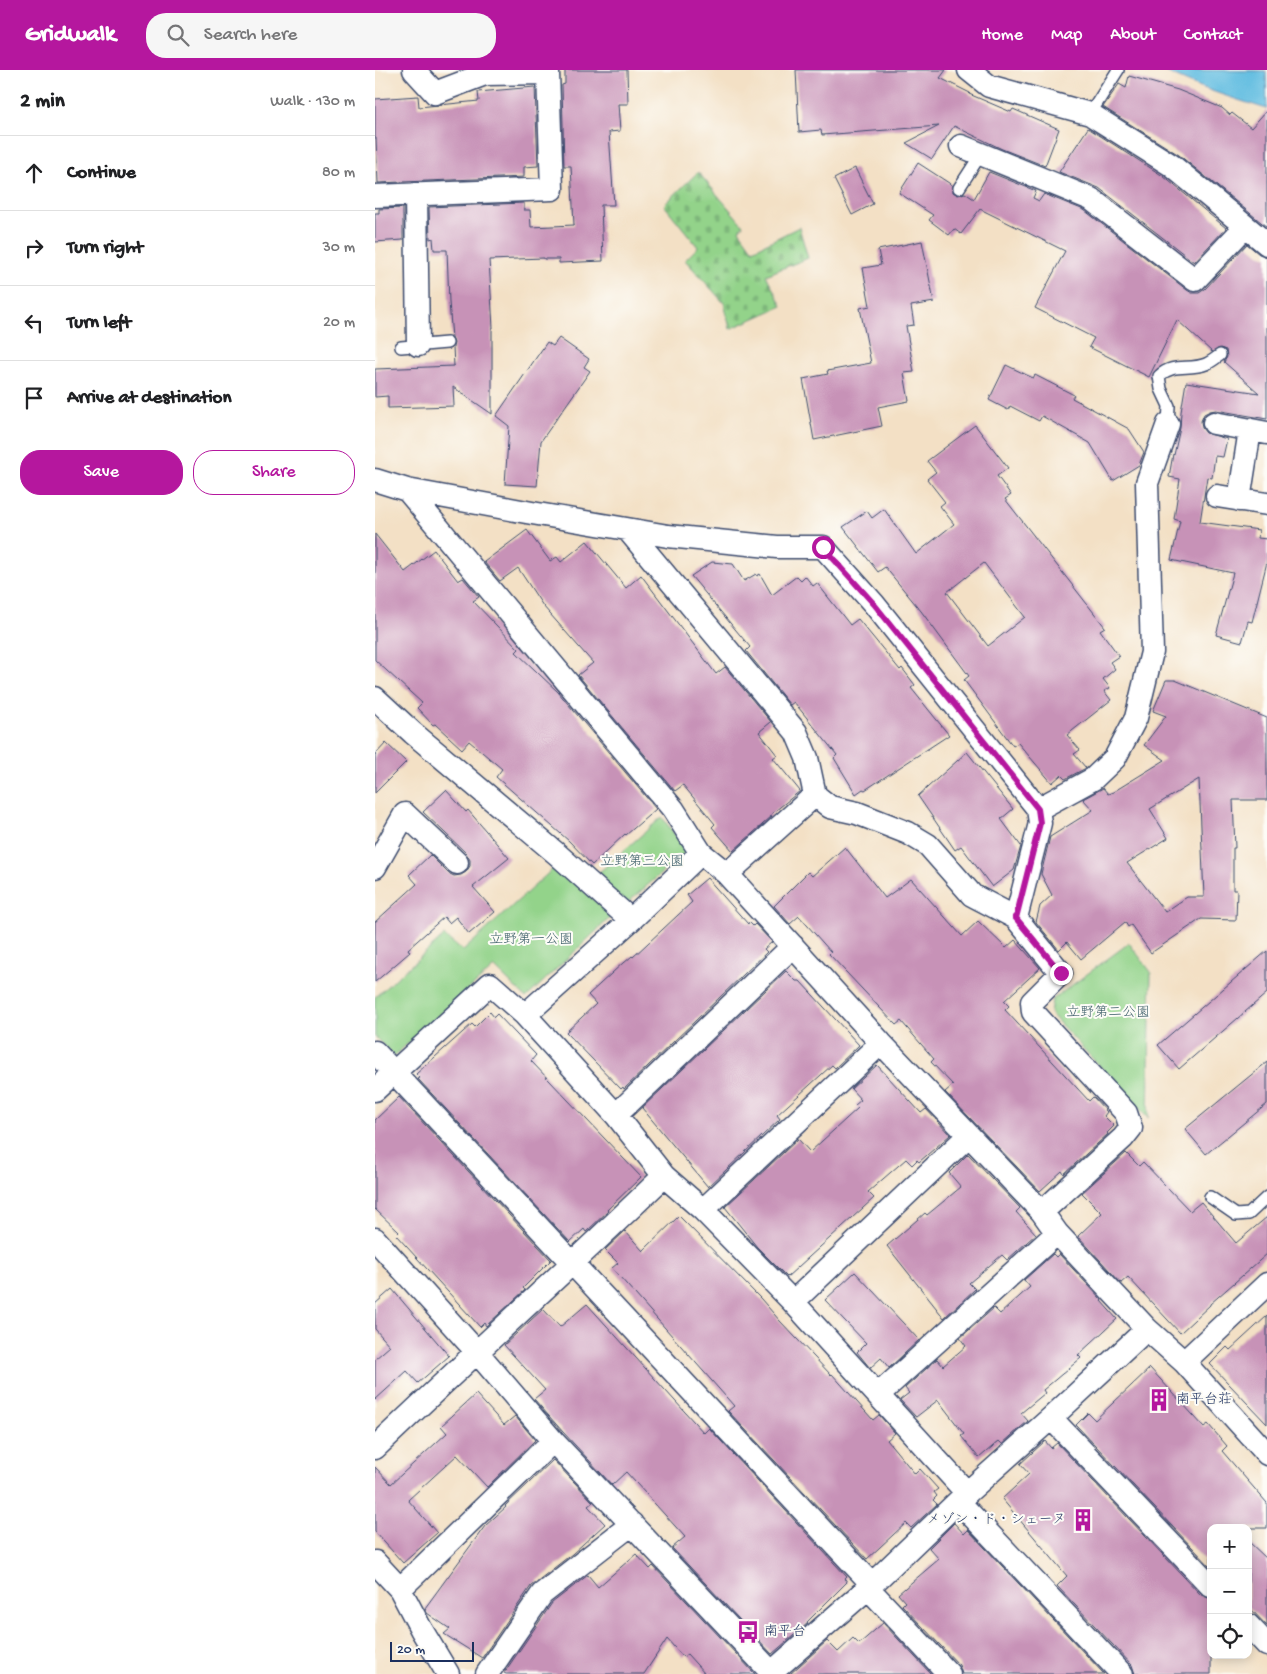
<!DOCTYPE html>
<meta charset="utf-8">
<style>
body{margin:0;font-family:"Gochi Hand","Klee One",sans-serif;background:#f6f6f6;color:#202124}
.controls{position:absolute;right:15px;bottom:15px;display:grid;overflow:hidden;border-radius:10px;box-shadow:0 2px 12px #0003}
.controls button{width:45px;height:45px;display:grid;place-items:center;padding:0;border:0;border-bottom:1px solid #e0e0e0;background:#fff;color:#202124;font:25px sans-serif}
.scale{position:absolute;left:15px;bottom:12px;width:84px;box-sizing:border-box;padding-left:5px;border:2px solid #1b2f5e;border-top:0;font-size:14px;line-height:18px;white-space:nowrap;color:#1b2f5e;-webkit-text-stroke:4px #fdfcf7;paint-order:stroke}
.stop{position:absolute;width:15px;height:15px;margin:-11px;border:4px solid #b5179e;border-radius:50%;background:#fff}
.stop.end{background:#b5179e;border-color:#fff;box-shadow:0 1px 5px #0008}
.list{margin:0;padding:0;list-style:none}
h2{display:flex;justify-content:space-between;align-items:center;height:65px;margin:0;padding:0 20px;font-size:21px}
h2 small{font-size:16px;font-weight:400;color:#757577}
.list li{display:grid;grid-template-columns:32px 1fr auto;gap:15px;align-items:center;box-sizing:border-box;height:75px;padding:0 20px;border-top:1px solid #e0e0e0}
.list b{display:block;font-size:19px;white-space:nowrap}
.list em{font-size:16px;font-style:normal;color:#757577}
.actions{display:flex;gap:10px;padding:15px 20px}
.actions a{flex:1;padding:11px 0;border:1px solid #b5179e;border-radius:20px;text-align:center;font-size:18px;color:#b5179e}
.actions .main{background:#b5179e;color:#fff}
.icon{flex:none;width:28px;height:28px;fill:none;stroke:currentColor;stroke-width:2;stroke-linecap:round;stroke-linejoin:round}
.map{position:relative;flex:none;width:892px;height:1604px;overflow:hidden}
header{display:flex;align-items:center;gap:30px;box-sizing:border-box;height:70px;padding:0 25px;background:#b5179e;color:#fff}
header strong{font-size:24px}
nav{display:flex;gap:28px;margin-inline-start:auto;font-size:18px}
.search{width:350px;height:45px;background:#f6f6f6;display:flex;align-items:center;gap:12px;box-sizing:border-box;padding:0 18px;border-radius:20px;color:#757577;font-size:19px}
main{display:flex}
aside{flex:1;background:#fff}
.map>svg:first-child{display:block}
.cemetery{fill:url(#cemetery-stones);stroke:#578174}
.green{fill:#93d38a;stroke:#578174}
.water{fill:#63bee1;stroke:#3f76a0}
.building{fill:#c792b7;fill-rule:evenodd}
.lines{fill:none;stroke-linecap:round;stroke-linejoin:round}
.lane-casing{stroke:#3b4a6d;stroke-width:14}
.street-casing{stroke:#3b4a6d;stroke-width:25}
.lane{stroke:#fff;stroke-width:11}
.street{stroke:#fff;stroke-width:22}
.route{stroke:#b5179e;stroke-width:6}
.labels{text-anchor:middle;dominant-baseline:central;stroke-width:4;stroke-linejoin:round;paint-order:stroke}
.park-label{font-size:14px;fill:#3f606b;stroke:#fdfcf7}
.poi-label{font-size:14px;fill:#1b2f5e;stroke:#fdfcf7;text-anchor:start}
</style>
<header>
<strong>Gridwalk</strong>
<div class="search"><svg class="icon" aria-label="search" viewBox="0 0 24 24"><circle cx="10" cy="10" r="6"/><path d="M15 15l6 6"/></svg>Search here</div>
<nav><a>Home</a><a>Map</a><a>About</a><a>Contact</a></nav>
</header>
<main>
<aside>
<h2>2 min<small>Walk · 130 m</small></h2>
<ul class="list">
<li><svg class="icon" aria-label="ahead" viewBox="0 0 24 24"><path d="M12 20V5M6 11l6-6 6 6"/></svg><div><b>Continue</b></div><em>80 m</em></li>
<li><svg class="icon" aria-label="right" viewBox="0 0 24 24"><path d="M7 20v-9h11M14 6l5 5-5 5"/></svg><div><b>Turn right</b></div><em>30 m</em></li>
<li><svg class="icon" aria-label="left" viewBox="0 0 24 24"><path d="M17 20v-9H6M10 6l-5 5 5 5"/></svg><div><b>Turn left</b></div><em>20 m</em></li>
<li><svg class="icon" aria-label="arrive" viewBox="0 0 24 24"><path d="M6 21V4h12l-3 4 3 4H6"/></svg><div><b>Arrive at destination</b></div></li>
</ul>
<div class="actions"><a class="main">Save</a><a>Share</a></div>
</aside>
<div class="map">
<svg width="892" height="1604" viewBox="0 0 892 1604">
<defs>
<pattern id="cemetery-stones" width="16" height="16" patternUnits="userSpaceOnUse" patternTransform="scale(1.25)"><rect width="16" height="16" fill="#93d38a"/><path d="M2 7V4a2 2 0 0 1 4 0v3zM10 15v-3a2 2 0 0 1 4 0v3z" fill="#7eb57a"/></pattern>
</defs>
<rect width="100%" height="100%" fill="#fdfcf7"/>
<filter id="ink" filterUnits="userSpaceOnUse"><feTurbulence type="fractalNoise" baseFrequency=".02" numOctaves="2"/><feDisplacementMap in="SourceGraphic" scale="10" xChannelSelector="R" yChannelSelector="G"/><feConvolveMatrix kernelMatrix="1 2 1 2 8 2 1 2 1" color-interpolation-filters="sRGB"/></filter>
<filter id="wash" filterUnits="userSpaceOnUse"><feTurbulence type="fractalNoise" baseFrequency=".0096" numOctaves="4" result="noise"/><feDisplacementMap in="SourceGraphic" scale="20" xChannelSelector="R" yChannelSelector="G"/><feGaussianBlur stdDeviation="1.12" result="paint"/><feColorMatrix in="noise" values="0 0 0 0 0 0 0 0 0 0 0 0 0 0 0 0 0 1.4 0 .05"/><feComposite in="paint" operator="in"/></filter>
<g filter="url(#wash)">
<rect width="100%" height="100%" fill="#f3e0c5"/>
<path class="cemetery" d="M 323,102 L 368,155 L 364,160 L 378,180 L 424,157 L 433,188 L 391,205 L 407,236 L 355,259 L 349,233 L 310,190 L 323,177 L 289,135 Z"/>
<path class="green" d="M 287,747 L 312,781 L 251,834 L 221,805 Z
M 181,796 L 237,846 L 151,928 L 119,897 L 19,986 L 0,967 L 0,927 L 69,866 L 88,881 Z
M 754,873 L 776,902 L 773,1048 L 675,943 L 677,930 Z"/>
<path class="water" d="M 787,0 L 891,1 L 892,39 C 856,28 821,17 787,0 Z"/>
<g id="blocks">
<path class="building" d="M 190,0 L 252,0 L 253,34 L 243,34 L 245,61 L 234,62 L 239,135 L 226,135 L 228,191 L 184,193 L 184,189 L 169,189 L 169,188 L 114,190 L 118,258 L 117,258 L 117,344 L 78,317 L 79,336 L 13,338 L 13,326 L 0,327 L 0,299 L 79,296 L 78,277 L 79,273 L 77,268 L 74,232 L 72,180 L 59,180 L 58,168 L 55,169 L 54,137 L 149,133 L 149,140 L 155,140 L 156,157 L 199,155 L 196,96 L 189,96 L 187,15 L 190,14 Z
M 421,0 L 571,0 L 565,8 L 595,23 L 594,24 L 636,42 L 638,39 L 684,59 L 670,96 L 627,79 L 579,56 L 557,89 L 531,73 L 564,56 L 447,65 L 446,60 L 424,62 Z
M 754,6 L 803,20 L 847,38 L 855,45 L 857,43 L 876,58 L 892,40 L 892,157 L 804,85 L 728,37 L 744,14 L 751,18 Z
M 160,17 L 163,96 L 149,97 L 149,107 L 3,113 L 1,68 L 0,68 L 0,29 L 43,26 L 44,37 L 104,31 L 103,22 Z
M 713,58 L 788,106 L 851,158 L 819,192 L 724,118 L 684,102 Z
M 543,93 L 577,115 L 578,122 L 583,125 L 590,123 L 599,129 L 614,102 L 661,121 L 658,128 L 664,131 L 669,124 L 709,140 L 812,220 L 817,223 L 824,223 L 830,219 L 872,174 L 884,184 L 892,187 L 892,349 L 841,340 L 835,341 L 829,344 L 826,351 L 827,358 L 831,363 L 852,369 L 848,387 L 840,386 L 837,408 L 832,407 L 825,452 L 884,460 L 883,468 L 892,469 L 892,492 L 877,552 L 873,551 L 867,572 L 841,565 L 858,503 L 796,490 L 805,451 L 799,449 L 805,409 L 794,407 L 798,384 L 799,385 L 805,358 L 806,342 L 811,312 L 884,323 L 849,292 L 852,287 L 851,280 L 845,278 L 837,282 L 802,250 L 774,307 L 714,277 L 719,268 L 660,238 L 690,181 L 605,139 L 586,164 L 579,159 L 574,165 L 554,150 L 558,145 L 524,123 Z
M 480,98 L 498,134 L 477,145 L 459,109 Z
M 28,138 L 28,170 L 0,172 L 0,143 L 4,143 L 4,139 Z
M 547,171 L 559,232 L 536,236 L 539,255 L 531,256 L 539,302 L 529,303 L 534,331 L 503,337 L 507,356 L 439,370 L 428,309 L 453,304 L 452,301 L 496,293 L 485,238 L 495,236 L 488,198 L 506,195 L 503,180 Z
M 184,268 L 214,289 L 209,297 L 215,301 L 166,371 L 162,416 L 130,414 L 134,356 L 121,346 L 172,272 L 178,276 Z
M 631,295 L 658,308 L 660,305 L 699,325 L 697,328 L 754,359 L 769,382 L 764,395 L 738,411 L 715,373 L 667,346 L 664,351 L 635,336 L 633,340 L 614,330 Z
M 600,355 L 633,398 L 622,406 L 636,425 L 630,429 L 730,557 L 725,560 L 744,586 L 735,592 L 740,599 L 728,609 L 735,618 L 729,621 L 736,630 L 692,665 L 705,680 L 699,684 L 711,698 L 690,709 L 686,705 L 677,713 L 643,673 L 638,676 L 589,610 L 594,606 L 546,541 L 510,497 L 503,502 L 468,457 L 492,441 L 497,448 L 509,439 L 541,484 L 579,454 L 565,436 L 570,432 L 552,409 L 561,402 L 552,391 ZM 609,493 L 650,547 L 613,576 L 572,522 Z
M 152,460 L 175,491 L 182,487 L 186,492 L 212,471 L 251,518 L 266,505 L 341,604 L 350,597 L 396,652 L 384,662 L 402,685 L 398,688 L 425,721 L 395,745 L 397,746 L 358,781 L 337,757 L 340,754 L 308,715 L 300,721 L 203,605 L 218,593 L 168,536 L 143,498 L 125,511 L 109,492 Z
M 0,464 L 30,502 L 59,480 L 83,511 L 88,508 L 104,527 L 98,531 L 144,579 L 141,582 L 183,622 L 281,739 L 251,765 L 250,764 L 217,795 L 194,771 L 121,707 L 127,699 L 94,671 L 87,679 L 60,654 L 58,655 L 42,638 L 47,633 L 0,590 Z
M 337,492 L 358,494 L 369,511 L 381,504 L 382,506 L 385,504 L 397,525 L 422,506 L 426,510 L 430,506 L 438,516 L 442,513 L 475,555 L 483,549 L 525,600 L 527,598 L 540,615 L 536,618 L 574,665 L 490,720 L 488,719 L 481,724 L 459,688 L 462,685 L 419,632 L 415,635 L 371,581 L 375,577 L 316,506 Z
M 791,610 L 800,610 L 892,648 L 892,730 L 858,730 L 860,778 L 858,778 L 858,820 L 862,820 L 861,850 L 826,849 L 776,883 L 756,855 L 753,857 L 750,852 L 706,889 L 692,872 L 684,880 L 661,852 L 665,836 L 677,825 L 666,804 L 675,767 L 718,740 L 708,729 L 728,718 L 733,724 L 738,722 L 790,690 L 769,675 L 791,646 L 778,641 ZM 824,709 L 829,827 L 812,827 L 790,842 L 752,793 L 793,768 L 775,739 Z
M 11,673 L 31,692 L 0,723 L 0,685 Z
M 592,682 L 638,739 L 626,749 L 646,776 L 639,800 L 617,817 L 586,776 L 580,780 L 543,726 Z
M 71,720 L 91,742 L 93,740 L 134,788 L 98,817 L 120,842 L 94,864 L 81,847 L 74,853 L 69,847 L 33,879 L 35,882 L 0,912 L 0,852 L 42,814 L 34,805 L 55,785 L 73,803 L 79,806 L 86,805 L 91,802 L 95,796 L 95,790 L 91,783 L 48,742 Z
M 470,777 L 510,828 L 536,809 L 587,866 L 603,851 L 631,878 L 640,870 L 665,898 L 629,931 L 634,936 L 630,940 L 714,1031 L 718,1027 L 732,1042 L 729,1046 L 739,1056 L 732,1063 L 733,1064 L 689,1104 L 687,1101 L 665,1121 L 570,1022 L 578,1015 L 556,992 L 559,989 L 526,951 L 521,955 L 454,884 L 456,882 L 424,846 L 415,854 L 399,836 L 433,802 L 437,806 Z
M 332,808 L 373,854 L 374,852 L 378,856 L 380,854 L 397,872 L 389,879 L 392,882 L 249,1019 L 248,1017 L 246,1019 L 191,962 L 221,934 L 213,925 L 249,892 L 249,893 L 257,886 L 258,887 L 317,832 L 312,825 Z
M 892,881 L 892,923 L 804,999 L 783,975 Z
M 411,901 L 421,911 L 425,911 L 484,975 L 460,998 L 457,995 L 402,1045 L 405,1049 L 333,1117 L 267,1038 Z
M 115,942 L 119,947 L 122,944 L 161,985 L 156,991 L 266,1107 L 232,1140 L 233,1141 L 211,1162 L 209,1159 L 195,1172 L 43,1009 L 45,1008 L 41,1004 L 97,954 L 100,957 Z
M 892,992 L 892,1034 L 831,1084 L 810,1059 Z
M 502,995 L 546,1043 L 551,1039 L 575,1065 L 544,1092 L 542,1090 L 537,1095 L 531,1089 L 493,1122 L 499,1128 L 412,1207 L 382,1177 L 350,1137 L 423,1069 L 435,1082 L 483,1038 L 480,1035 L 486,1030 L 476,1019 Z
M 24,1027 L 176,1190 L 148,1218 L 150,1220 L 111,1256 L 109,1253 L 105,1257 L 21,1165 L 24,1162 L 0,1139 L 0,1050 Z
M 751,1083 L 764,1096 L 768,1092 L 815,1141 L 826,1132 L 861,1173 L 892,1147 L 892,1184 L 835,1234 L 835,1235 L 805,1263 L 753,1207 L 746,1213 L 703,1166 L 727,1143 L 707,1123 Z
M 593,1084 L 645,1138 L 641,1142 L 661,1164 L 632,1190 L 627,1185 L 594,1213 L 600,1219 L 569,1248 L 512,1176 L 550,1143 L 552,1145 L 586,1117 L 574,1103 Z
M 304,1146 L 386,1229 L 405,1251 L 456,1305 L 457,1304 L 498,1350 L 504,1345 L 520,1363 L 512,1370 L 540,1404 L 545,1399 L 563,1419 L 559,1422 L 562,1426 L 558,1430 L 562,1434 L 536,1458 L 531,1453 L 492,1489 L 353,1341 L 359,1336 L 237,1198 L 243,1193 L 230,1180 L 250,1161 L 268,1181 Z
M 678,1184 L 681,1187 L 684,1184 L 727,1230 L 726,1231 L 742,1249 L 703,1285 L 706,1288 L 668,1320 L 670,1323 L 646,1343 L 653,1351 L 627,1374 L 624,1371 L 604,1388 L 586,1366 L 589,1364 L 563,1330 L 541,1347 L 525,1330 L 534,1323 L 530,1318 L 562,1289 L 568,1296 L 591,1276 L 585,1268 L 619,1238 L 625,1244 L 655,1217 L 649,1210 Z
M 480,1202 L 544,1270 L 514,1298 L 506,1288 L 495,1298 L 482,1282 L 491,1273 L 450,1230 Z
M 17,1219 L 74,1286 L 43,1313 L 32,1301 L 0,1330 L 0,1289 L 15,1276 L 0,1259 L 0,1234 Z
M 212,1234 L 329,1363 L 334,1358 L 472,1507 L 470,1509 L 472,1512 L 432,1552 L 433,1553 L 397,1584 L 297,1478 L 310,1467 L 251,1402 L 237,1415 L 188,1362 L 159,1329 L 170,1320 L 129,1275 L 168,1239 L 185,1257 Z
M 892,1246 L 892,1354 L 835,1294 L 852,1277 L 855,1280 Z
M 775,1298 L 829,1357 L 833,1354 L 852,1376 L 847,1381 L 892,1433 L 892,1458 L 836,1458 L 836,1497 L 701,1355 L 713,1343 L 720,1350 Z
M 101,1324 L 129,1355 L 140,1346 L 160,1370 L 112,1417 L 82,1385 L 33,1430 L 62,1463 L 28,1493 L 0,1462 L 0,1397 L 16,1414 L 72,1363 L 66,1356 Z
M 670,1371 L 676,1378 L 682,1373 L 826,1525 L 836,1529 L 836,1604 L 760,1604 L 757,1595 L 682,1516 L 692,1506 L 627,1429 L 654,1404 L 645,1394 Z
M 178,1390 L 218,1432 L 213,1436 L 230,1454 L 197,1484 L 156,1516 L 107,1588 L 69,1564 L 75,1559 L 52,1543 L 50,1538 L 110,1456 L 131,1437 L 130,1436 Z
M 579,1453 L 589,1464 L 593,1460 L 729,1604 L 587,1604 L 584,1595 L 527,1535 L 530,1532 L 523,1524 L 564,1489 L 554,1478 Z
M 873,1471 L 892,1489 L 892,1556 L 873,1536 Z
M 261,1484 L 275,1499 L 278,1496 L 380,1604 L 330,1604 L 312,1584 L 308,1587 L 292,1569 L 269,1604 L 131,1604 L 129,1603 L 177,1533 L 213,1505 L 223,1517 Z
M 508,1553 L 556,1604 L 415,1604 L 452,1571 L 463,1582 L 478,1568 L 484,1574 Z"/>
</g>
</g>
<g filter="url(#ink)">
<use href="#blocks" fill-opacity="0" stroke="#3b4a6d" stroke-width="1"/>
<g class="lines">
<defs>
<path id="lane" d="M 715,44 L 743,0
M 584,118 L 606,84
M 26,277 L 72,273
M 793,354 L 794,336 L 786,319 L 784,306 C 799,292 814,301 831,294 C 836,292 841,288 845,285
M 835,1127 L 861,1145 L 874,1144 L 892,1127"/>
<path id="street" d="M 594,0 L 614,16 L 715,44 L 796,95 L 892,174
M 586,76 L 716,129 L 820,210 L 870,157
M 41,124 L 43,275
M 0,126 L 177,119 L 173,3 L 110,4 L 60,23 L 39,0
M 839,353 L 892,363
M 0,410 L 32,420 L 157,443 L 293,466 L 402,477 L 448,477 L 499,534 L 663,739
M 32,420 L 298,739 L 326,783 L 352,804 L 506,973 L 667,1142 L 682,1163 L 772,1259 L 809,1292 L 892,1384
M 842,426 L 892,434
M 864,430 L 875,360
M 253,460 L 421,662 L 432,688 L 440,725 L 455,737 L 482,743 L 533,763 L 553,775 L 597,825 L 641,848 L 665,753 L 663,739 L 718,709 L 740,688 L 761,648 L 777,582 L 772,413 L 793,354
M 0,628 L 38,663 L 182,784 L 256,850
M 0,797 L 30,744 L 82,793
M 352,804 L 440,725
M 641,848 L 640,847 L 686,903 L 657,932 L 658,942 L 751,1043 L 756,1058 L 748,1068 L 667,1142
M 150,945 L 256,850 L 326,783
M 0,982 L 497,1514
M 0,1020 L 115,914 L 150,945 L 241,1045 L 289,1106 L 328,1140 L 418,1232 L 592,1423
M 241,1045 L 418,876
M 328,1140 L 506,973
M 0,1169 L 101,1281 L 178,1371 L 398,1604
M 418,1232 L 593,1066
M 809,1292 L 892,1214
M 504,1324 L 682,1163
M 676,1348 L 836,1516
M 0,1378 C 96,1286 194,1198 289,1106
M 584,1432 L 747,1604
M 0,1492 L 25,1519 L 46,1559 L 73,1604
M 493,1518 L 574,1604
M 25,1519 L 178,1371
M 873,1555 L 892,1575
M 397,1602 L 493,1518 L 592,1423 L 676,1348 L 772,1259
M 112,1604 L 167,1524 L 257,1454"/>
</defs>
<use href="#lane" class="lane-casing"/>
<use href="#street" class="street-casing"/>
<use href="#lane" class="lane"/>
<use href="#street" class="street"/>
</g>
</g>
<g class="lines" filter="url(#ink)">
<path class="route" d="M 448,477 L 499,534 L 663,739 L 665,753 L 641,848 L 640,847 L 686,903"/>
</g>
<defs>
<symbol id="building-bare" viewBox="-9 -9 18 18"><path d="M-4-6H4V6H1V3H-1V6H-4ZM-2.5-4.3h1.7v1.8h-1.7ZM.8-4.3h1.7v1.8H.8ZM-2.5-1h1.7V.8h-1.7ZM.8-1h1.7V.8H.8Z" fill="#b5179e" stroke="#fdfcf7" stroke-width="2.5" paint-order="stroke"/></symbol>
<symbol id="bus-bare" viewBox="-9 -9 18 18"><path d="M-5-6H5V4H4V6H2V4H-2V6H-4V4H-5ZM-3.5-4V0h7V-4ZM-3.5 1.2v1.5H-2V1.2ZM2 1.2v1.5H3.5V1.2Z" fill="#b5179e" stroke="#fdfcf7" stroke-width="2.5" paint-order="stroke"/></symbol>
</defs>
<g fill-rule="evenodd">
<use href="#building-bare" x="768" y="1314" width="32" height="32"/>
<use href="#building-bare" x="692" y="1434" width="32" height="32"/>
<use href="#bus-bare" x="357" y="1546" width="32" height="32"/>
</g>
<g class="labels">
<g class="park-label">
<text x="267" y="792">立野第三公園</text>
<text x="156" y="870">立野第一公園</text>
<text x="733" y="943">立野第二公園</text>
</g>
<g class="poi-label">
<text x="801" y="1330">南平台荘</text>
<text x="691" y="1450" text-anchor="end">メゾン・ド・シェーヌ</text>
<text x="389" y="1562">南平台</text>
</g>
</g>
</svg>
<div class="controls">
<button>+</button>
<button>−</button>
<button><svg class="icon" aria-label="locate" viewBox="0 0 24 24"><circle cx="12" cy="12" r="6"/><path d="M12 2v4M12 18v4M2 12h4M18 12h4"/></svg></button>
</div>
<div class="scale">20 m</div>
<div class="stop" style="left:448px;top:477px"></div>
<div class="stop end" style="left:686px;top:903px"></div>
</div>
</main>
